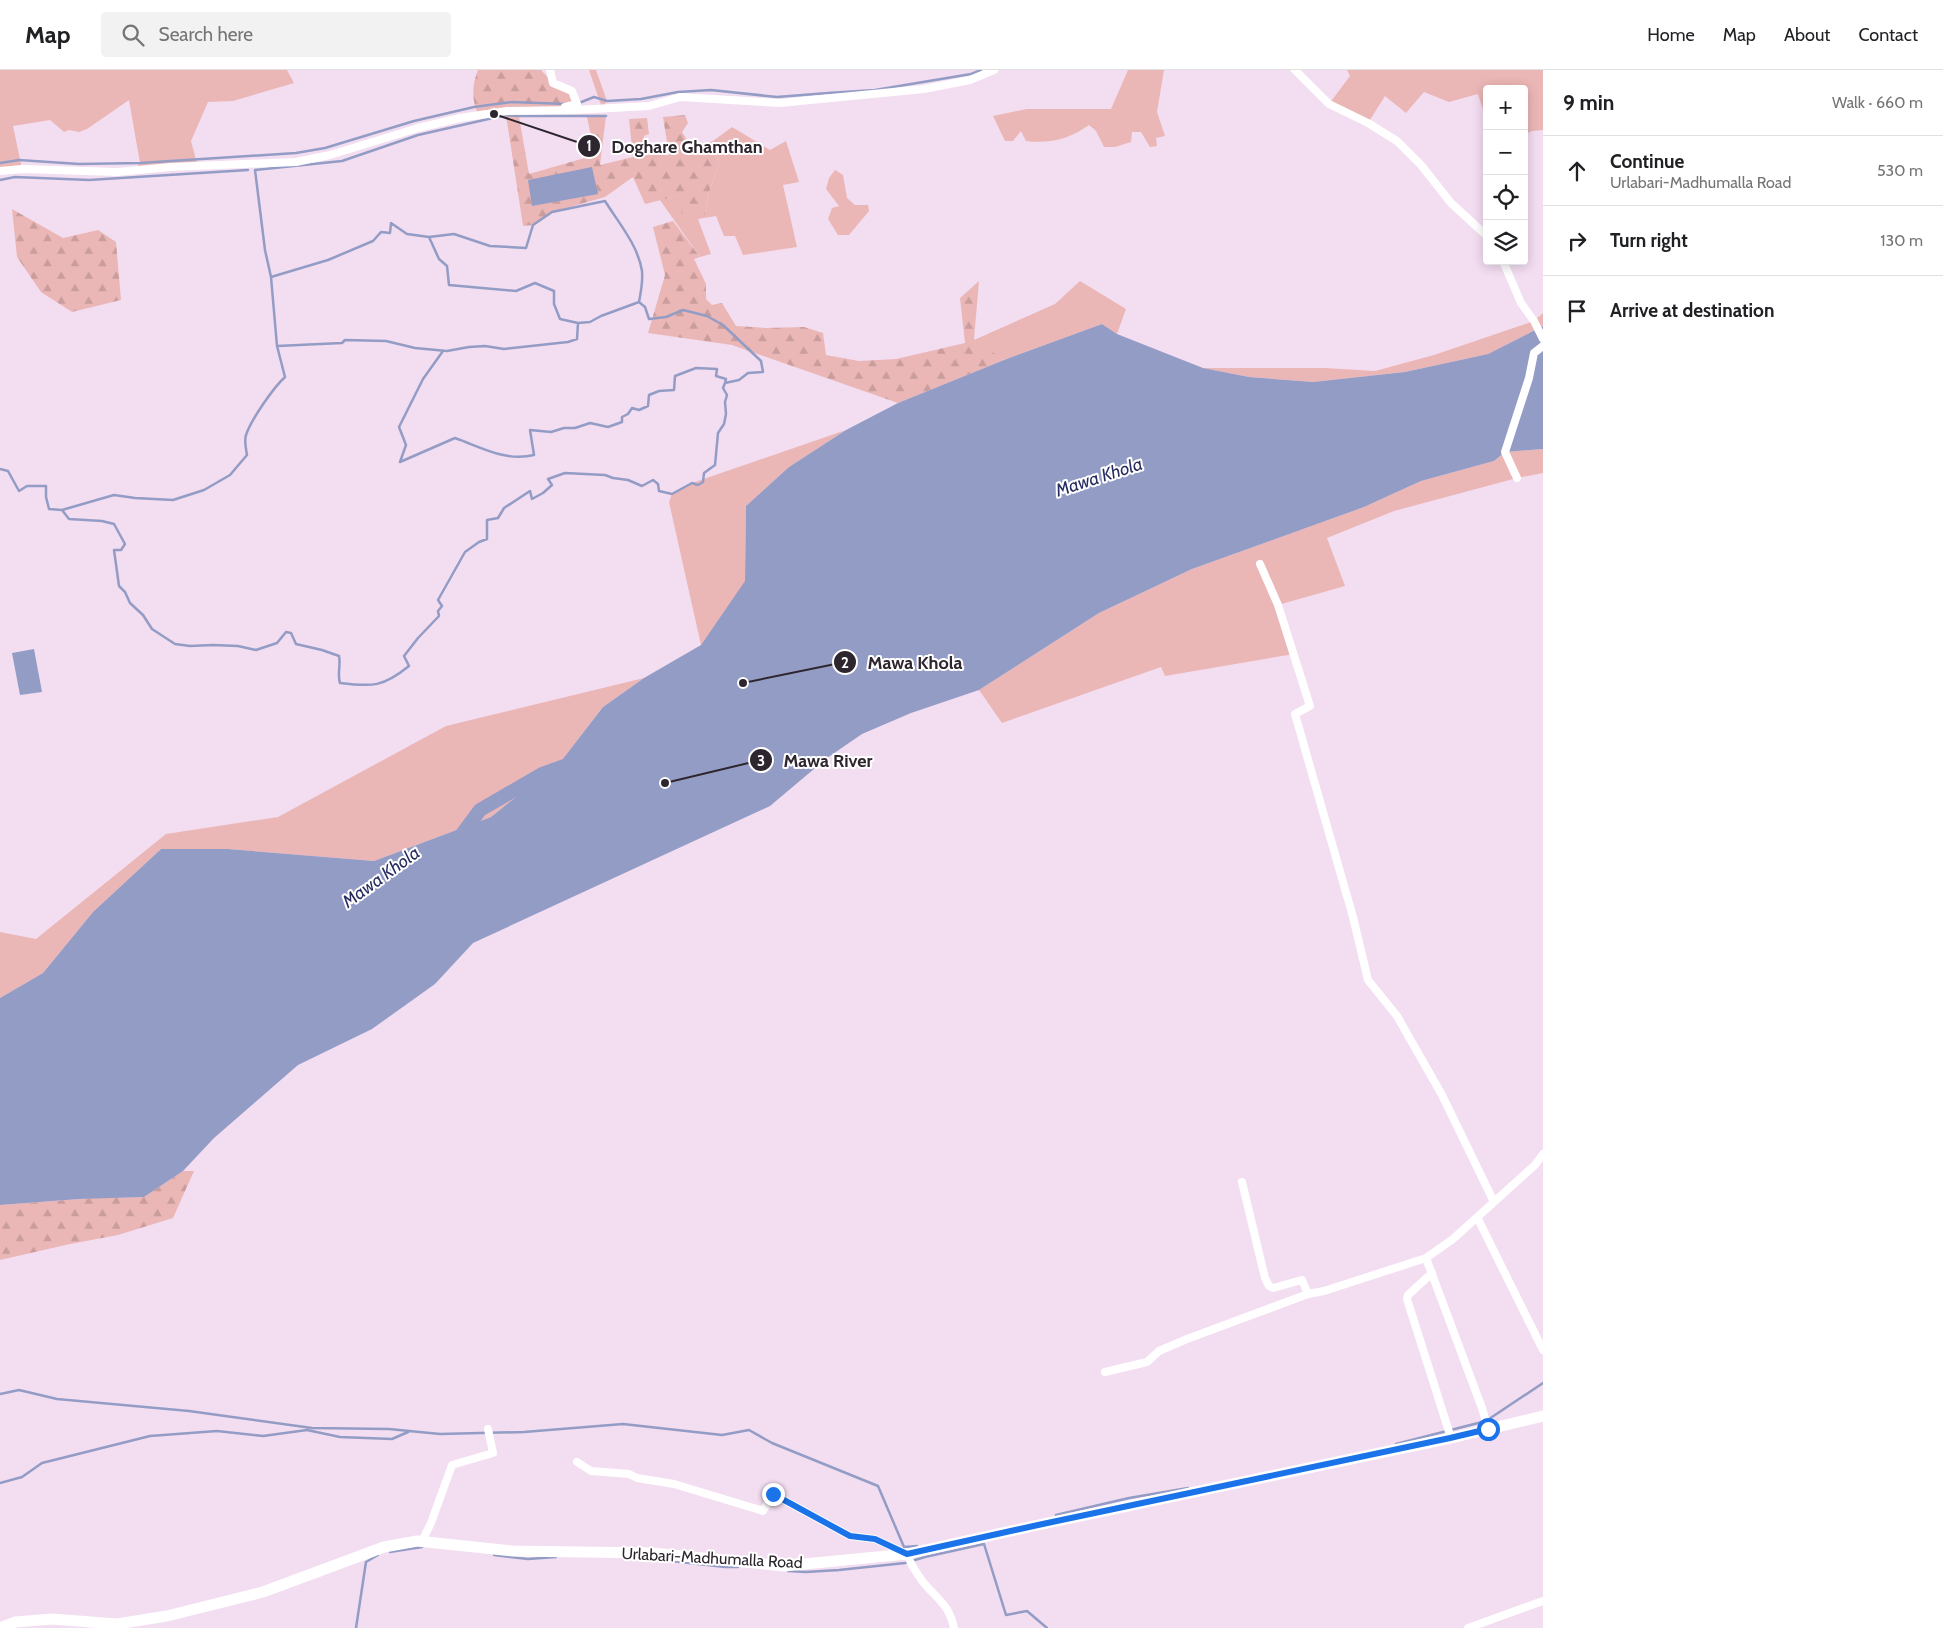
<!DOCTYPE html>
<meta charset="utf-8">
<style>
body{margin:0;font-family:Cabin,sans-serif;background:#f2f2f2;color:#202124}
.controls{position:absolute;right:15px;top:15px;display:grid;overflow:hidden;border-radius:5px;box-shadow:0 2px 12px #0003}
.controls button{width:45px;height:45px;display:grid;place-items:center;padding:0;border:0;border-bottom:1px solid #e0e0e0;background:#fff;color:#202124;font:25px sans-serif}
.stop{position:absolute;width:15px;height:15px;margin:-11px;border:4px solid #1a73e8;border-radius:50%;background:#fff}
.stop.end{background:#1a73e8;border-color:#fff;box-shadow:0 1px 5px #0008}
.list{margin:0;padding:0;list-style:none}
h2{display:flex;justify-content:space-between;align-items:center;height:65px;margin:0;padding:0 20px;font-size:21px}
h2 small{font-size:16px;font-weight:400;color:#757577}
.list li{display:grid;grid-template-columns:32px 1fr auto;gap:15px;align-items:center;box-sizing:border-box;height:70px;padding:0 20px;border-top:1px solid #e0e0e0}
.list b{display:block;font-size:19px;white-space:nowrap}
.list p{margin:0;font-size:16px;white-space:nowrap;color:#757577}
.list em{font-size:16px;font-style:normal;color:#757577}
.icon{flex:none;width:28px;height:28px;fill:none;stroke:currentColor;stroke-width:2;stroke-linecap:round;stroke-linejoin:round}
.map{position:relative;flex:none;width:1543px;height:1558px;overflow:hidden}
header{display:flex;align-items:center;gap:30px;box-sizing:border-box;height:70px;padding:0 25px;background:#fff;border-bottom:1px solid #e0e0e0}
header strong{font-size:24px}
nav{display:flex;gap:28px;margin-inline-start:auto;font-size:18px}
.search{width:350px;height:45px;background:#f2f2f2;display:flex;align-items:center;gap:12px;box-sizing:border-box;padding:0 18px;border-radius:5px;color:#757577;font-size:19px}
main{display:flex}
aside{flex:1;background:#fff}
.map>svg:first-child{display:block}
.green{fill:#ebb7b6}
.forest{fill:url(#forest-firs)}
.water{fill:#939cc5}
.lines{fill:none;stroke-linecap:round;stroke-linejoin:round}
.stream{stroke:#939cc5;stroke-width:2.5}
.river{stroke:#939cc5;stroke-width:14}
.street{stroke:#fff;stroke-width:8}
.secondary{stroke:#fff;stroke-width:11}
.route{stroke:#1a73e8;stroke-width:6}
.labels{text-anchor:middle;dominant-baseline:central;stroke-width:4;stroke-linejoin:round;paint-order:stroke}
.street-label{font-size:16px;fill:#2e262e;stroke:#fff}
.water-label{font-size:18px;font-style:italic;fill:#262c60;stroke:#fff}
.leader{fill:none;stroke:#2e262e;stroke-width:2}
.callout-dot{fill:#2e262e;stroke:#fff;stroke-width:2}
.mark-label{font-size:15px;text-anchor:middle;font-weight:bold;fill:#fff}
.callout-label{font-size:18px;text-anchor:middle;font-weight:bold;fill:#2e262e;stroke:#fff;stroke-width:4;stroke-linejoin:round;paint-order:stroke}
</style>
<header>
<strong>Map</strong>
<div class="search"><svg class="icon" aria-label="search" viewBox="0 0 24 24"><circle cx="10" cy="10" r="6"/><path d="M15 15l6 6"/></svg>Search here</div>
<nav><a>Home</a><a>Map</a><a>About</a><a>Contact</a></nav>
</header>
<main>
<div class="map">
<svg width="1543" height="1558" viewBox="0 0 1543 1558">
<defs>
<pattern id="forest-firs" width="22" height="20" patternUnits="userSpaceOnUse" patternTransform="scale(1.25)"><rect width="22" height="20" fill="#ebb7b6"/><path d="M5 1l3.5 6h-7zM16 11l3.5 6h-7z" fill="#ca9d9d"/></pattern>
</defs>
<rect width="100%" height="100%" fill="#f3ddf1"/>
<path class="green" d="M 0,0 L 287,0 L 294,13 L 233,31 L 208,32 L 191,71 L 198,97 L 134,100 L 140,93 L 129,30 L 87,59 L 79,62 L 69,60 L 64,62 L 50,50 L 13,56 L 22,99 L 0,101 Z
M 589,0 L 596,0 L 607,31 L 602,38 Z
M 1128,0 L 1164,0 L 1157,42 L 1165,66 L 1156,68 L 1157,76 L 1150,77 L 1141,62 L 1132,62 L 1131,72 L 1115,77 L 1104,77 L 1096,61 L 1089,55 C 1069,69 1051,74 1026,71 L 1021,61 L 1013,71 L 1005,71 L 993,46 L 1027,39 L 1111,39 Z
M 1347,0 L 1543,0 L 1543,60 L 1532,61 L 1524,65 L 1524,19 L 1487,19 L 1487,47 L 1485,46 L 1478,24 L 1449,32 L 1424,22 L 1406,43 L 1385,26 L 1368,53 L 1329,34 L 1350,6 Z
M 732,57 L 770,80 L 786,71 L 799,112 L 783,115 L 797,177 L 743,185 L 735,166 L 724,166 L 716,146 L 698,149 L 711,184 L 700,187 L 660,130 L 677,126 L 705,145 L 708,125 L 719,95 L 713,71 Z
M 835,100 L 843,105 L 847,128 L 855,135 L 868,135 L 869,141 L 849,165 L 838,165 L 828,149 L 832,138 L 839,136 L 826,119 L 829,108 Z
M 1080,211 L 1126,239 L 1117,264 L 1102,254 L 1004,290 L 974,270 L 1055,234 Z
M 1543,243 L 1543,256 L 1488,284 L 1405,302 L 1313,312 L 1249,307 L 1203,298 L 1325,298 L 1375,301 L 1434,285 L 1534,251 Z
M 846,360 L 789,397 L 746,436 L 745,512 L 701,575 L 669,432 L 672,424 L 692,413 Z
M 1543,379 L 1543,403 L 1517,408 L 1394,441 L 1327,468 L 1345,516 L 1278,535 L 1294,584 L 1165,606 L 1161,597 L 1002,653 L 979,620 L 1099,543 L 1192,499 L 1364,437 L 1421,411 L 1494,391 L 1505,382 Z
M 644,608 L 603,637 L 562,690 L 491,747 L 374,791 L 228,779 L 161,779 L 93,842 L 43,903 L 0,928 L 0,862 L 36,869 L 166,764 L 278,747 L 446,656 Z"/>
<path class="forest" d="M 478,0 L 541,0 L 553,13 L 572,21 L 577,34 L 555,39 L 518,41 L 529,104 L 595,85 L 587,47 L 606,46 L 600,95 L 633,87 L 629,49 L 647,48 L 649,64 L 644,66 L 646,84 L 669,85 L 663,47 L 685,45 L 688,53 L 682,62 L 693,79 L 713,71 L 719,95 L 708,125 L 705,145 L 682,144 L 677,126 L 645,134 L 633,107 L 605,127 L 552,142 L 533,155 L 523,156 L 506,45 L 479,45 C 471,32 472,14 478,0 Z
M 12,139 L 63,168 L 98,160 L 116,172 L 121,230 L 72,242 L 41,222 L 17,187 Z
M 673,151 L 700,187 L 694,189 L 706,214 L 706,229 L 712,235 L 722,233 L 736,256 L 766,258 L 804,257 L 823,263 L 826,285 L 859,291 L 896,289 L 965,273 L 960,228 L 979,211 L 974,269 L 1004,290 L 898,333 L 732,275 L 648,263 L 665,205 L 653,157 Z
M 183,1101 L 194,1101 L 173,1148 L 118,1165 L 70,1174 L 0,1190 L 0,1135 L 92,1128 L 144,1127 Z"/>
<path class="water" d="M 592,97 L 598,124 L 532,136 L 528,110 Z
M 1102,254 L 1117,264 L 1203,298 L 1249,307 L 1313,312 L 1405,302 L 1488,284 L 1543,256 L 1543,379 L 1505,382 L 1494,391 L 1421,411 L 1364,437 L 1192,499 L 1099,543 L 979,620 L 911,643 L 862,664 L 827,688 L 770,736 L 473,873 L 435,914 L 372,959 L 298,995 L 214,1068 L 183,1101 L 144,1127 L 79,1129 L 0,1135 L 0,928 L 43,903 L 93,842 L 161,779 L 228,779 L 374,791 L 491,747 L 562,690 L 603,637 L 644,608 L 701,575 L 745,511 L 746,436 L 789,397 L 846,360 L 898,333 L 1004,290 Z
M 34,579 L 42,622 L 20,625 L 12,583 Z"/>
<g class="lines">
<path class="stream" d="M 579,33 L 594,27 L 607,31 L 641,29 L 678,22 L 711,20 L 777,27 L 828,23 L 875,20 L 971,4 L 981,0
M 0,93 L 19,90 L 79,94 L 140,93 L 296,83 L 325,78 L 414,51 L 474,37 L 512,32 L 566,34
M 0,110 L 15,107 L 89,110 L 248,100
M 429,167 L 454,164 L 490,176 L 526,178 L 533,155 L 552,142 L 605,131 C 618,152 638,175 642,201 C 643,211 641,222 639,232
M 271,207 L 277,276 L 342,273 L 345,270 L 386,271 L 415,278 L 447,281 L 469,277 L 485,276 L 504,279 L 568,272 L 577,269 L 578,253
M 443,281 L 423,309 L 399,357 L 406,375 L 400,392 L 455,368 C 481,377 505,392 534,385 L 530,360 L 551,362 L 564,358 L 575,358 L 590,353 L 608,357 L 622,352 L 622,347 L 628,344 L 632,338 L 639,340 L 648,336 L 649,325 L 659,321 L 674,320 L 675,306 L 696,298 L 717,299 L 716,306 L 726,309 L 725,313
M 0,399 L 8,401 L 19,421 L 27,416 L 46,416 L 46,427 L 49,439 L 62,440 L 69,449 L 102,451 L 114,454 L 125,474 L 121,480 L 114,480 L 119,516 L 125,522 L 130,533 L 143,545 L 152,559 L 175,574 L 190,576 L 213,575 L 238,576 L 256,580 L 277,573 L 286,562 L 291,563 L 296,574 L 322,580 L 339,586 C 341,596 337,604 340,613 C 373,617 383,617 409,596 L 404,586 L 418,568 L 439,546 L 438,541 L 442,536 L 438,530 L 465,482 L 479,472 L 487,469 L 487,450 L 498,448 L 504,438 L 530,421 L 532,429 L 543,423 L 552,415 L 548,409 L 565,403 L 605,405 L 613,408 L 628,410 L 642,416 L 653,410 L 658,414 L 659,421 L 672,424 L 692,413 L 698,415 L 703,412 L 704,403 L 715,395 L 718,363 L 724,354 L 726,344 L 725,332 L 727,325 L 723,318 L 725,313 L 739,310 L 748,303 L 763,302 L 761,291 L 723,255 L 707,246 L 683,240 L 666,247 L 649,249 L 645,237 L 639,232 L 601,246 L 590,252 L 578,253 L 560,249 L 554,234 L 554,221 L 535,213 L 516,221 L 449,215 L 447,196 L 439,189 L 429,167 L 407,164 L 391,153 L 390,163 L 381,162 L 373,171 L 328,190 L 271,207 L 265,180 L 255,100 L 342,91 L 418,65 L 506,45 L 520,46 L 606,46
M 62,440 L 114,425 L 135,428 L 173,430 L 204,420 L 230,405 L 247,385 C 246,379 244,371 246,365 C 251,350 273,318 285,307 L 277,276
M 0,1324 L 19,1320 L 57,1329 L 189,1341 L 312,1358 L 389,1359 L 440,1364 L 524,1362 L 623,1354 L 722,1365 L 749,1360 L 772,1373 L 878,1416 L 904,1477 L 917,1476
M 1396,1374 L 1486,1351 L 1543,1313
M 0,1413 L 22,1407 L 42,1393 L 150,1366 L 217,1361 L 263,1366 L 307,1360 L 340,1367 L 392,1369 L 408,1362
M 1056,1445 L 1129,1428 L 1188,1418
M 390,1482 L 422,1477
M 494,1485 L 528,1489 L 556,1487
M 663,1490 L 725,1497 L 738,1497
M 788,1501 L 806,1502 L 839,1500 L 905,1493 L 925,1487 L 984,1474 L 1006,1545 L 1027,1541 L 1047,1558
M 356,1558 L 366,1492 L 378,1485"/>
<path class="river" d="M 457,771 L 480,740 L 542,704 L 564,696"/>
<path class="street" d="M 550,0 L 553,13 L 572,21 L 577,34 L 565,37
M 1295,0 L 1329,34 L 1368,53 L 1397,71 L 1421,95 L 1451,133 L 1487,166
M 0,101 L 22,99 L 117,102 L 170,97 L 296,92 L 330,85 L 418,58 L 460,48 L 507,41 L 575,40 L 649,36 L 680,27 L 780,33 L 924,19 L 970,10 L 994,0
M 1503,191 L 1521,233 L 1534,251 L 1543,269
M 1517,408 L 1505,382 L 1529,308 L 1534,283 L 1543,276
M 1260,494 L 1278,535 L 1310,636 L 1295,644 L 1353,847 L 1368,910 L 1397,946 L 1442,1025 L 1494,1132
M 1242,1112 L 1265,1208 L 1269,1216 L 1273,1218 L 1302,1210 L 1308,1224 L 1324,1221 L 1426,1188 L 1453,1169 L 1535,1095 L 1543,1084
M 1477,1147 L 1543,1280
M 1426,1188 L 1482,1338 L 1488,1359
M 1432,1203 L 1408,1225 L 1407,1229 L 1451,1368
M 1105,1302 L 1147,1292 L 1159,1281 L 1187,1269 L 1308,1224
M 577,1392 L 591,1401 L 629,1404 L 637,1408 L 674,1414 L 763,1441 L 773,1424 L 850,1466 L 875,1469 L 907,1484 C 911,1495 917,1504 923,1512 C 937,1529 949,1534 954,1558
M 422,1471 L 431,1453 L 452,1395 L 493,1383 L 488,1359
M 1468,1558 L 1543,1531"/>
<path class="secondary" d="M 0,1558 L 15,1552 L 52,1549 L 117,1554 L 167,1546 L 263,1522 L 384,1477 L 417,1471 L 513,1481 L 652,1483 L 784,1496 L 907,1484 L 1038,1455 L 1451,1368 L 1543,1346"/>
</g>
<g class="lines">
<path class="route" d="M 773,1424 L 850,1466 L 875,1469 L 907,1484 L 1038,1455 L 1450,1368 L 1488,1359"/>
</g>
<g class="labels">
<g class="street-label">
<text transform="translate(712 1488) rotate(3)">Urlabari-Madhumalla Road</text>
</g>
<g class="water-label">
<text transform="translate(1099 407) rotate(-18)">Mawa Khola</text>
<text transform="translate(381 807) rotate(-36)">Mawa Khola</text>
</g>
</g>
<path class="leader" d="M494 44L589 76M743 613L845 592M665 713L761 690"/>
<g class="callout-dot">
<circle cx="494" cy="44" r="5"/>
<circle cx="743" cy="613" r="5"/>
<circle cx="665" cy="713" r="5"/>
<circle cx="589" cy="76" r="12"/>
<circle cx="845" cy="592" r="12"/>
<circle cx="761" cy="690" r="12"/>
</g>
<g class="mark-label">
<text x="589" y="81">1</text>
<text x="845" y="598">2</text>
<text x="761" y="696">3</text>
</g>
<g class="callout-label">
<text x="687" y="83">Doghare Ghamthan</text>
<text x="915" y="599">Mawa Khola</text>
<text x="828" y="697">Mawa River</text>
</g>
</svg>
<div class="controls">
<button>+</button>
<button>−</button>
<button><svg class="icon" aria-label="locate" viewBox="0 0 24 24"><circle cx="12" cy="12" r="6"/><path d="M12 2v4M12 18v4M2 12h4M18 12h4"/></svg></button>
<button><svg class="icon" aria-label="layers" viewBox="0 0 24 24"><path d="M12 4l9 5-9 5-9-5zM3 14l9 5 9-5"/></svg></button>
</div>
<div class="stop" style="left:1488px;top:1359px"></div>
<div class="stop end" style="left:773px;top:1424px"></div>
</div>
<aside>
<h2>9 min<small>Walk · 660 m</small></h2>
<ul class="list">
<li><svg class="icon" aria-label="ahead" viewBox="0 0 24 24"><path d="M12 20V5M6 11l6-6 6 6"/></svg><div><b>Continue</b><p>Urlabari-Madhumalla Road</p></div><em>530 m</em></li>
<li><svg class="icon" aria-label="right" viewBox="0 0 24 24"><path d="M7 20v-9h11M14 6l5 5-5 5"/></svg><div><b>Turn right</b></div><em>130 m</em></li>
<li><svg class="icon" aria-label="arrive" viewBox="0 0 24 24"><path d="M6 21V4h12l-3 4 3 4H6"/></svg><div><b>Arrive at destination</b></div></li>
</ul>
</aside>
</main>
